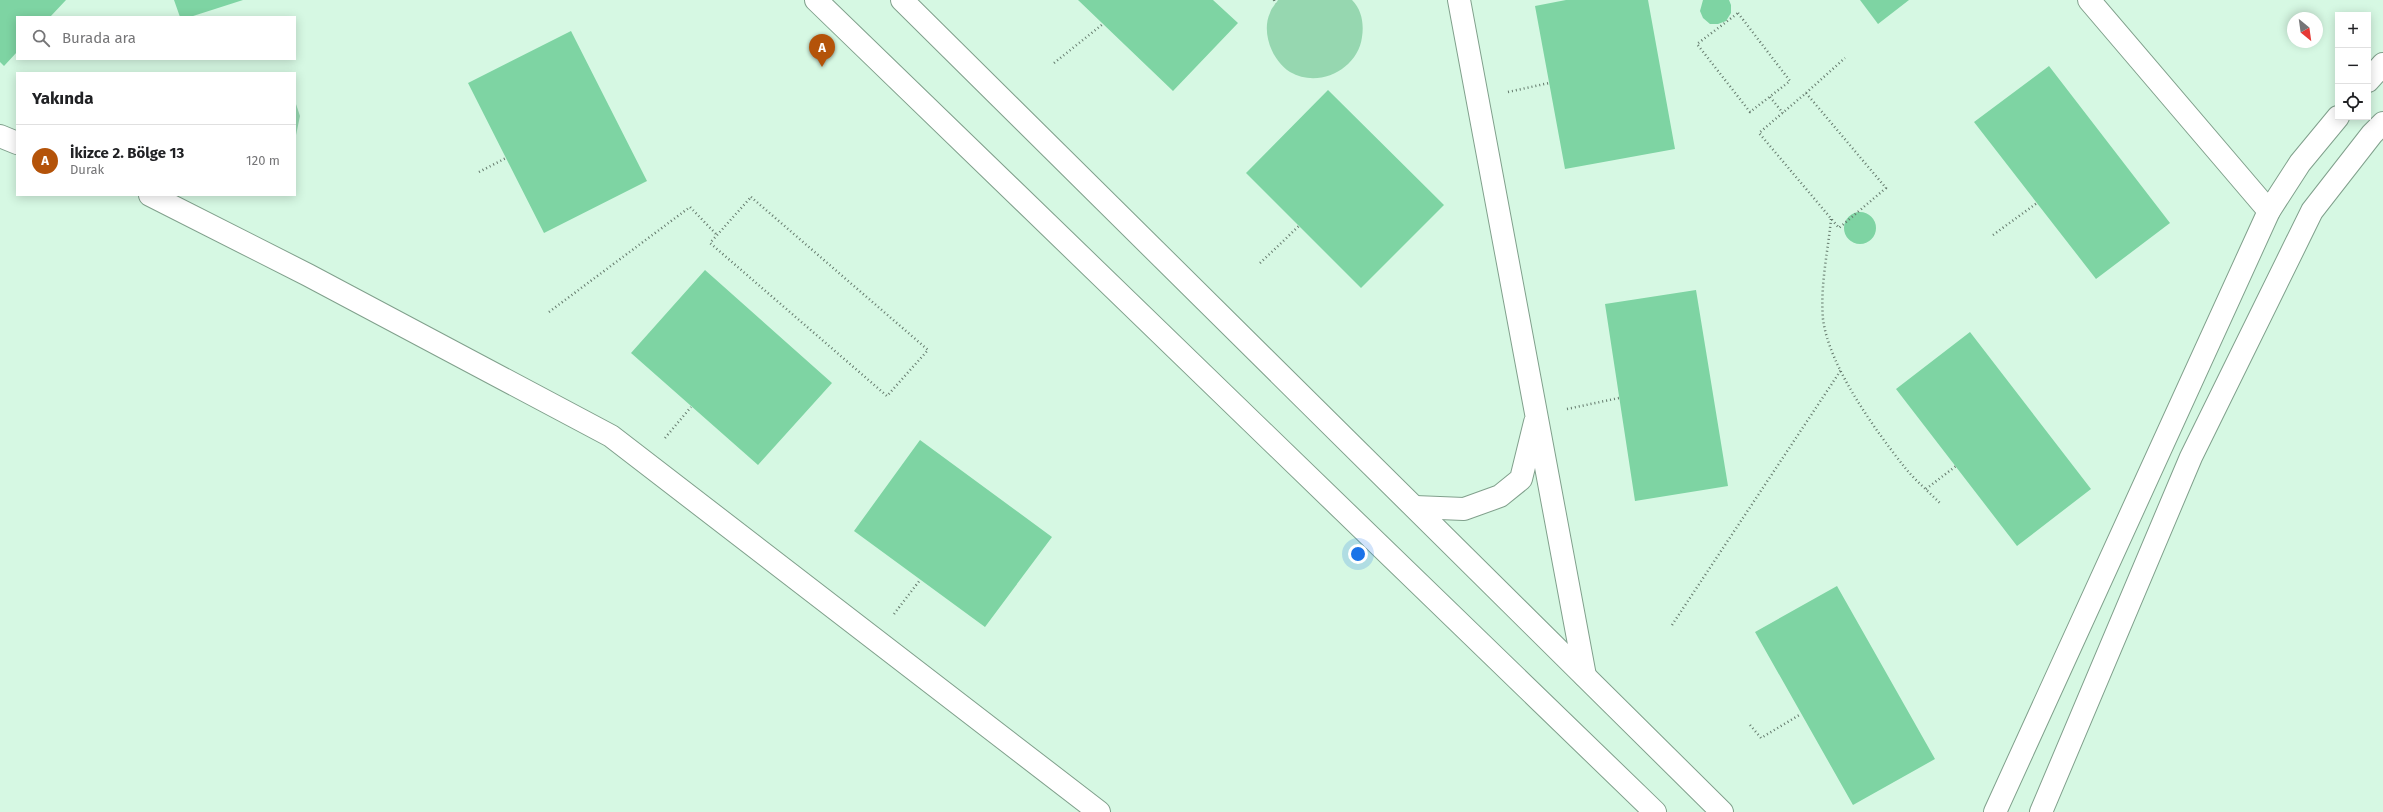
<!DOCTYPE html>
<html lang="tr">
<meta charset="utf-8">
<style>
body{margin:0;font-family:"Fira Sans",sans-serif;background:#f2f2f2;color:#202124}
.controls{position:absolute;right:12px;top:12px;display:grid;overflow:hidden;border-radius:0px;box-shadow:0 2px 10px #0003}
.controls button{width:36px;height:36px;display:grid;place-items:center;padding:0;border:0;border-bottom:1px solid #e0e0e0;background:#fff;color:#202124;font:20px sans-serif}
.compass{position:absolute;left:2287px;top:12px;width:36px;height:36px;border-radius:50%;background:#fff;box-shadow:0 2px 10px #0003;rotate:151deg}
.you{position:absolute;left:1358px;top:554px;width:14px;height:14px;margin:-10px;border:3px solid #fff;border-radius:50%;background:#1a73e8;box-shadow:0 0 0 6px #1a73e833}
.badge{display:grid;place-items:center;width:26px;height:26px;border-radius:50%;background:#b45309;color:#fff;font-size:13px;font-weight:700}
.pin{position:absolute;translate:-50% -33px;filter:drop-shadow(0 1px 2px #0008)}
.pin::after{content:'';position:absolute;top:21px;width:14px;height:12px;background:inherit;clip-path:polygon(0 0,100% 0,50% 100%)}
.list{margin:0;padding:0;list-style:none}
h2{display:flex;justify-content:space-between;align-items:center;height:52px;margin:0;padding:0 16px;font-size:17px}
h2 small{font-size:13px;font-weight:400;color:#757577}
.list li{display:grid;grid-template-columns:26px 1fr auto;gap:12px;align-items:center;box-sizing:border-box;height:72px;padding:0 16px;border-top:1px solid #e0e0e0}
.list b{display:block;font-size:15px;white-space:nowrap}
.list p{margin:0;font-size:13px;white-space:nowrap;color:#757577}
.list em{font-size:13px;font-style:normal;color:#757577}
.icon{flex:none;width:22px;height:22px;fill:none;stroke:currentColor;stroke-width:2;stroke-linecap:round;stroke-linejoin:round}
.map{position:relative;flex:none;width:2383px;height:812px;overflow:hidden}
.search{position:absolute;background:#fff;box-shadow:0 2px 10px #0003;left:16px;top:16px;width:280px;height:44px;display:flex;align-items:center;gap:10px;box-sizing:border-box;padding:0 14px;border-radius:0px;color:#757577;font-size:15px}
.panel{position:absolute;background:#fff;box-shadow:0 2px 10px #0003;left:16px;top:72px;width:280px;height:124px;border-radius:0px}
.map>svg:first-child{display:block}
.green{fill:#96d7b0}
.building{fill:#7ed4a3}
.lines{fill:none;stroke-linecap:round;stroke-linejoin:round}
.street-casing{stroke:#80a08c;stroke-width:24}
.secondary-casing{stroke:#80a08c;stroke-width:24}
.path{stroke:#64796c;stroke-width:2.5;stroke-dasharray:1 3;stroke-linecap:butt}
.street{stroke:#fff;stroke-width:22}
.secondary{stroke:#fff;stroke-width:22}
</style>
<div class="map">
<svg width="2383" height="812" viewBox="0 0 2383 812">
<rect width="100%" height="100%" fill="#d6f8e3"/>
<path class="green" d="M 1278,0 L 1352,0 C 1362,10 1364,24 1362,37 C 1358,69 1319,89 1290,72 C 1272,61 1261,32 1270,13 C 1271,8 1276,4 1278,0 Z
M 295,101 L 300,116 L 295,140 Z"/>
<path class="building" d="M 0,0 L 66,0 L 50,17 L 17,17 L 17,52 L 4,66 L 0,62 Z
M 174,0 L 243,0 L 190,17 L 180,17 Z
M 1078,0 L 1213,0 L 1238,23 L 1173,91 Z
M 1566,0 L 1648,0 L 1675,149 L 1565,169 L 1535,6 Z
M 1703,0 L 1729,0 L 1731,5 L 1731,13 L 1726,21 L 1718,24 L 1710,24 L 1703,18 L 1700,11 Z
M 1860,0 L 1909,0 L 1878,24 Z
M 571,31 L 647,181 L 544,233 L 468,83 Z
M 2049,66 L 2170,223 L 2096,279 L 1974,122 Z
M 1328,90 L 1444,205 L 1361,288 L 1246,173 Z
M1844 228a16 16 0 1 1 32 0a16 16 0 1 1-32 0Z
M 705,270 L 832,383 L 758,465 L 631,353 Z
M 1696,290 L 1728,486 L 1635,501 L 1605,304 Z
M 1970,332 L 2091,489 L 2017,546 L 1896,389 Z
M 920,440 L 1052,537 L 985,627 L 854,531 Z
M 1837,586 L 1935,759 L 1853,805 L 1755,632 Z"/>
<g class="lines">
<defs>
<path id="street" d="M 1459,0 L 1585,676
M 2089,0 L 2269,211
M 1415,507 L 1464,509 L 1500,496 L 1521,479 L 1535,422"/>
<path id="secondary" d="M 816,0 L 1655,812
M 902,0 L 1722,812
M 2368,81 L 2383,64
M 0,136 L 17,143
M 150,195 L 308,275 L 611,436 L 1099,812
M 1995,812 L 2269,211 L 2300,163 L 2338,117
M 2041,812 L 2191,457 L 2312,211 L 2372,134 L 2383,123"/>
</defs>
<use href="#street" class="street-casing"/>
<use href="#secondary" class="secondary-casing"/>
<path class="path" d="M 1274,0 L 1275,4
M 1738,13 L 1790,81 L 1750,112 L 1697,44 Z
M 1054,63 L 1103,24
M 1508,92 L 1549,83
M 1806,93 L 1886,188 L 1839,228 L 1759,133 Z
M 1806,93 L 1845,58
M 1770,97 L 1783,113
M 479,172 L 506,158
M 751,197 L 928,350 L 887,396 L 710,243 Z
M 1831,219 C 1828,252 1820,285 1823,319 C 1829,367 1876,431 1906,469 C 1916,481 1929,492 1940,503
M 1993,235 L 2037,203
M 1260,263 L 1299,226
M 549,312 L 690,207 L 717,235
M 1567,409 L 1619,398
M 665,438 L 691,407
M 1926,489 L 1956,466
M 894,614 L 920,580
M 1672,625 L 1841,370
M 1750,725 L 1761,738 L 1801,714"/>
<use href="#street" class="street"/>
<use href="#secondary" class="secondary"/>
</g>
</svg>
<div class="controls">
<button>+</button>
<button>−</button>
<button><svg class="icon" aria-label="locate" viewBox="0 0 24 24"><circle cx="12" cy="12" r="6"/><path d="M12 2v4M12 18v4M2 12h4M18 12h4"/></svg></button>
</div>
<svg class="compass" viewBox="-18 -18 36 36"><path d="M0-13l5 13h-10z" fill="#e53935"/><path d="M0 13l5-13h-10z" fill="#757577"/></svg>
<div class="you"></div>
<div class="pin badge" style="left:822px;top:67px">A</div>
<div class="search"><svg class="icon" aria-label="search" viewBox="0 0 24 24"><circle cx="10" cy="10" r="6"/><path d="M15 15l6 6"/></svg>Burada ara</div>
<section class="panel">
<h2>Yakında<small></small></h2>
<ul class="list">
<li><span class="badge">A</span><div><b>İkizce 2. Bölge 13</b><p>Durak</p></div><em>120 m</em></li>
</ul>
</section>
</div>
